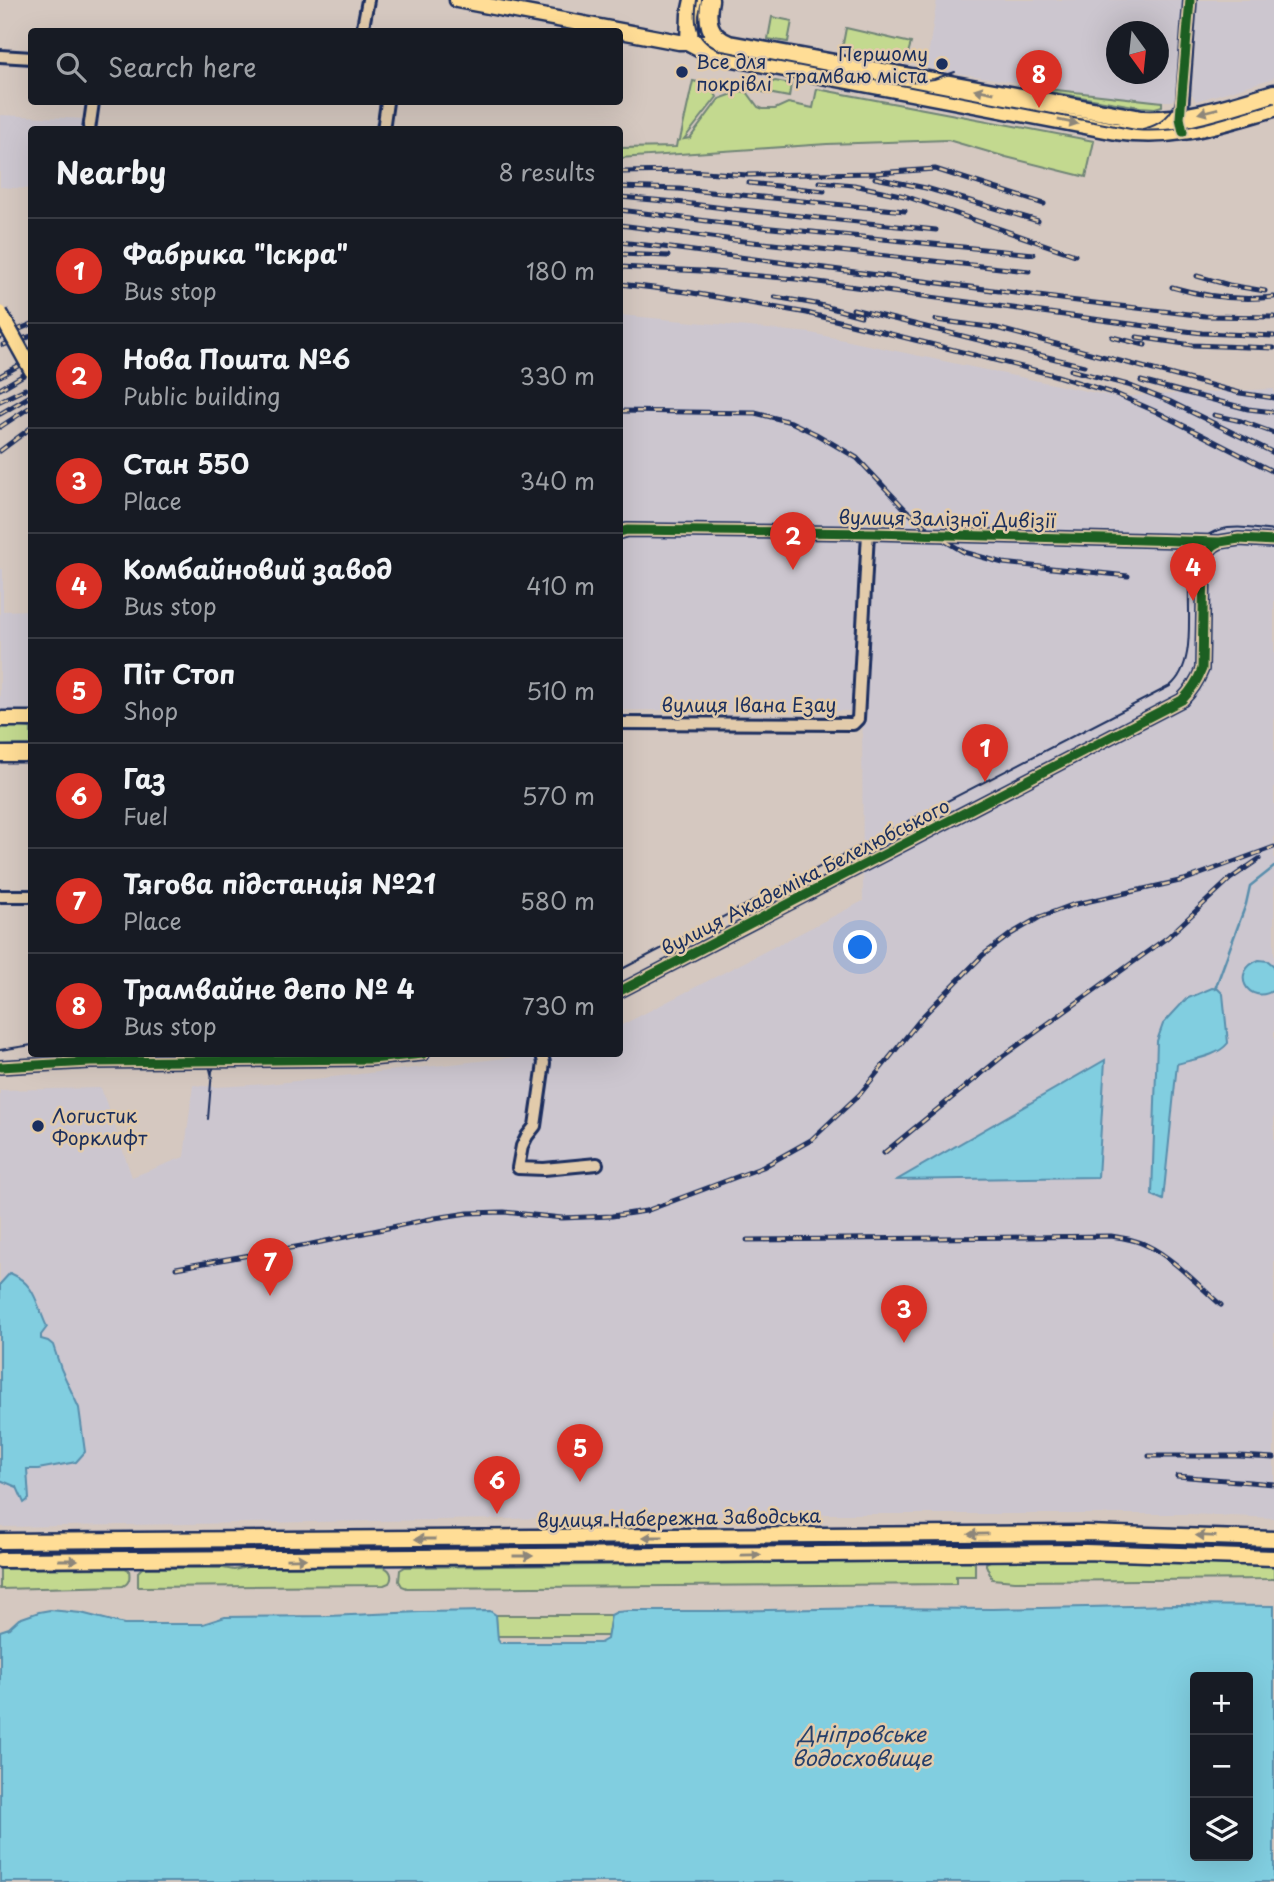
<!DOCTYPE html>
<meta charset="utf-8">
<style>
body{margin:0;font-family:"Playpen Sans",sans-serif;background:#20242c;color:#f1f3f6}
.controls{position:absolute;right:21px;bottom:21px;display:grid;overflow:hidden;border-radius:7px;box-shadow:0 7px 28px #0002}
.controls button{width:63px;height:63px;display:grid;place-items:center;padding:0;border:0;border-bottom:2px solid #363941;background:#171b24;color:#f1f3f6;font:35px sans-serif}
.compass{position:absolute;left:1106px;top:21px;width:63px;height:63px;border-radius:50%;background:#171b24;box-shadow:0 7px 28px #0002;rotate:165deg}
.you{position:absolute;left:861px;top:948px;width:24px;height:24px;margin:-18px;border:5px solid #fff;border-radius:50%;background:#1a73e8;box-shadow:0 0 0 10px #1a73e833}
.badge{display:grid;place-items:center;width:46px;height:46px;border-radius:50%;background:#d93025;color:#fff;font-size:23px;font-weight:700}
.pin{position:absolute;translate:-50% -58px;filter:drop-shadow(0 2px 4px #0008)}
.pin::after{content:'';position:absolute;top:37px;width:24px;height:21px;background:inherit;clip-path:polygon(0 0,100% 0,50% 100%)}
.list{margin:0;padding:0;list-style:none}
h2{display:flex;justify-content:space-between;align-items:center;height:91px;margin:0;padding:0 28px;font-size:30px}
h2 small{font-size:23px;font-weight:400;color:#9ea1a6}
.list li{display:grid;grid-template-columns:46px 1fr auto;gap:21px;align-items:center;box-sizing:border-box;height:105px;padding:0 28px;border-top:2px solid #363941}
.list b{display:block;font-size:26px;white-space:nowrap}
.list p{margin:0;font-size:23px;white-space:nowrap;color:#9ea1a6}
.list em{font-size:23px;font-style:normal;color:#9ea1a6}
.icon{flex:none;width:38px;height:38px;fill:none;stroke:currentColor;stroke-width:2;stroke-linecap:round;stroke-linejoin:round}
.map{position:relative;flex:none;width:1274px;height:1882px;overflow:hidden}
.search{position:absolute;background:#171b24;box-shadow:0 7px 28px #0002;left:28px;top:28px;width:595px;height:77px;display:flex;align-items:center;gap:18px;box-sizing:border-box;padding:0 24px;border-radius:7px;color:#9ea1a6;font-size:26px}
.panel{position:absolute;background:#171b24;box-shadow:0 7px 28px #0002;left:28px;top:126px;width:595px;height:931px;border-radius:7px}
.map>svg:first-child{display:block}
.built{fill:#ccc6cf;fill-rule:evenodd}
.green{fill:#c3d98f;stroke:#6f8476;stroke-width:2}
.water{fill:#81cee0;stroke:#588eac;stroke-width:2;fill-rule:evenodd}
.lines{fill:none;stroke-linecap:round;stroke-linejoin:round}
.stream{stroke:#588eac;stroke-width:2.5}
.minor-casing{stroke:#1b2f5e;stroke-width:16}
.major-casing{stroke:#1b2f5e;stroke-width:19}
.highway-casing{stroke:#1b2f5e;stroke-width:21}
.minor{stroke:#e2cbab;stroke-width:10}
.major{stroke:#ffdd96;stroke-width:14}
.highway{stroke:#ffdd96;stroke-width:16}
.tram{stroke:#1b2f5e;stroke-width:2}
.rail-casing{stroke:#1b2f5e;stroke-width:5}
.rail{stroke:#e2cbab;stroke-width:2.5;stroke-dasharray:8;stroke-linecap:butt}
.major-bridge-casing{stroke:#1b2f5e;stroke-width:19;stroke-linecap:butt}
.major-bridge{stroke:#ffdd96;stroke-width:14}
.cycleway-casing{stroke:#e2cbab;stroke-width:13}
.cycleway{stroke:#1b5e20;stroke-width:9}
.oneway{fill:#8d867a}
.poi-dot{fill:#1b2f5e;stroke:#e2cbab;stroke-width:2.5}
.labels{text-anchor:middle;dominant-baseline:central;stroke-width:5;stroke-linejoin:round;paint-order:stroke}
.poi-label{font-size:19px;fill:#1b2f5e;stroke:#e2cbab;text-anchor:start}
.street-label{font-size:19px;fill:#1b2f5e;stroke:#e2cbab}
.water-label{font-size:21px;font-style:italic;fill:#253f6b;stroke:#e2cbab}
</style>
<div class="map">
<svg width="1274" height="1882" viewBox="0 0 1274 1882">
<rect width="100%" height="100%" fill="#d5c8c0"/>
<filter id="ink" filterUnits="userSpaceOnUse"><feTurbulence type="fractalNoise" baseFrequency=".0143" numOctaves="2"/><feDisplacementMap in="SourceGraphic" scale="14" xChannelSelector="R" yChannelSelector="G"/><feConvolveMatrix kernelMatrix="1 2 1 2 8 2 1 2 1" color-interpolation-filters="sRGB"/></filter>
<g filter="url(#ink)">
<path class="built" d="M 937,0 L 1187,0 L 1180,98 L 1174,98 L 1172,101 L 1163,101 L 1091,95 L 926,68 ZM 1116,32 L 1158,32 L 1158,74 L 1116,74 Z
M 1198,0 L 1274,0 L 1274,78 L 1196,101 L 1192,94 Z
M 0,115 L 87,119 L 86,129 L 32,130 L 31,189 L 0,187 Z
M 620,315 L 811,333 L 1114,397 L 1274,389 L 1274,1518 L 1190,1514 L 805,1514 L 0,1527 L 0,1090 L 101,1088 L 132,1177 L 184,1157 L 193,1085 L 216,1087 L 268,1084 L 544,1054 L 620,1054 L 620,1026 L 863,901 L 862,711 L 620,710 Z
M 0,569 L 3,569 L 3,611 L 31,610 L 31,713 L 0,713 Z"/>
<path class="green" d="M 772,17 L 792,21 L 788,42 L 768,39 Z
M 846,28 L 911,43 L 906,60 L 842,49 Z
M 693,81 L 710,85 L 717,97 L 684,139 L 690,138 L 719,99 L 741,91 L 747,92 L 758,107 L 763,109 L 775,109 L 788,103 L 813,108 L 817,89 L 1094,141 L 1086,177 L 1006,157 L 948,140 L 827,144 L 620,158 L 620,148 L 676,147 L 677,141 L 680,140 Z
M 775,81 L 791,84 L 789,97 L 752,90 Z
M 1021,86 L 1162,102 L 1162,106 L 1155,108 L 1140,107 L 1021,87 Z
M 0,724 L 31,728 L 31,745 L 0,746 Z
M 1108,1560 L 1274,1566 L 1274,1579 L 1015,1581 L 992,1579 L 986,1565 L 986,1563 L 990,1561 Z
M 970,1561 L 975,1563 L 975,1576 L 956,1576 L 956,1584 L 407,1588 L 402,1586 L 399,1581 L 400,1570 L 405,1567 Z
M 247,1567 L 382,1567 C 390,1568 394,1576 389,1583 L 384,1585 L 138,1587 L 138,1572 L 142,1568 L 223,1568 L 234,1570 Z
M 125,1568 L 129,1570 C 130,1577 130,1583 123,1586 L 0,1589 L 0,1569 Z
M 496,1615 L 611,1615 L 608,1636 L 497,1636 Z"/>
<path class="water" d="M 1259,960 L 1268,961 L 1274,966 L 1274,990 C 1248,1007 1229,971 1259,960 Z
M 1212,988 L 1218,989 L 1223,994 L 1228,1043 C 1217,1057 1193,1059 1177,1064 L 1163,1200 L 1152,1195 L 1157,1041 L 1163,1024 L 1186,999 Z
M 1105,1060 L 1098,1177 L 897,1180 Z
M 10,1273 C 36,1284 36,1304 47,1327 L 41,1335 L 41,1339 L 48,1341 L 53,1345 L 61,1369 L 79,1408 L 85,1452 L 76,1462 L 38,1469 L 27,1469 L 29,1499 L 24,1503 L 17,1487 L 0,1480 L 0,1284 Z
M 1175,1605 L 1274,1606 L 1274,1882 L 0,1882 L 0,1631 L 9,1628 L 19,1619 L 39,1612 L 50,1610 L 81,1613 L 124,1624 L 203,1624 L 225,1617 L 328,1616 L 420,1612 L 490,1611 L 496,1615 L 498,1640 L 500,1643 L 600,1643 L 607,1639 L 611,1615 L 617,1612 L 629,1611 L 717,1611 L 873,1608 L 992,1609 ZM 1248,1677 L 1248,1856 L 1195,1856 L 1195,1677 Z"/>
<g class="lines">
<path class="stream" d="M 1215,989 L 1246,904 L 1250,886 L 1274,867"/>
<defs>
<path id="minor" d="M 362,32 L 368,0
M 0,56 L 32,58
M 1181,123 L 1190,0
M 89,130 L 93,102
M 383,130 L 387,102
M 620,532 L 627,530 L 872,533 L 1220,542 L 1239,539 L 1274,541
M 620,723 L 853,724 L 858,719 L 868,533
M 0,896 L 32,896
M 620,991 L 1182,700 C 1192,690 1197,682 1202,669 L 1204,563 C 1207,553 1210,546 1220,542
M 542,1054 L 544,1063 L 535,1126 L 527,1136 L 522,1146 L 518,1168 L 544,1169 L 597,1164
M 0,1067 L 90,1062 L 371,1059 L 423,1054"/>
<path id="major" d="M 457,0 L 679,42 L 705,42 L 728,44
M 0,719 L 32,719
M 0,754 L 32,754
M 0,1541 L 1086,1533 L 1274,1539
M 0,1560 L 1085,1552 L 1274,1558"/>
<path id="highway" d="M 693,0 L 690,14 L 689,42 L 712,54 L 1116,131 C 1175,140 1218,124 1274,108
M 710,0 C 706,20 708,36 729,44 L 1142,119 C 1187,121 1231,106 1274,93"/>
</defs>
<use href="#minor" class="minor-casing"/>
<use href="#major" class="major-casing"/>
<use href="#highway" class="highway-casing"/>
<use href="#minor" class="minor"/>
<use href="#major" class="major"/>
<use href="#highway" class="highway"/>
<path class="tram" d="M 697,0 C 693,25 696,42 722,51 L 1136,130 C 1184,134 1229,116 1274,103
M 911,82 L 934,79 L 955,72
M 1143,129 C 1161,125 1172,115 1177,98
M 620,970 L 1170,686 C 1213,650 1161,547 1219,530 C 1236,525 1257,529 1274,531
M 0,1050 L 32,1045
M 200,1054 L 209,1065 L 212,1077
M 208,1119 L 212,1071 L 220,1054"/>
<defs>
<path id="rail" d="M 620,172 L 690,171 L 747,175 L 876,173 L 935,169 L 1044,204
M 875,178 L 926,188 L 1038,221
M 820,182 L 854,185 L 905,196 L 1075,255
M 749,183 L 824,191
M 620,187 L 679,189 L 905,211
M 620,197 L 676,202 L 732,209 L 936,230
M 620,210 L 731,224 L 1034,254
M 620,225 L 734,240 L 1029,271
M 620,242 L 663,247 L 1069,300 L 1205,316 L 1274,317
M 620,254 L 668,256
M 620,267 L 701,271 L 796,279 L 1161,328 L 1202,333 L 1274,336
M 1197,276 L 1229,285 L 1265,291
M 620,284 L 687,292 L 807,313 L 1054,375 L 1116,394 L 1157,412 L 1274,472
M 1172,287 C 1206,297 1238,301 1274,297
M 775,297 L 816,304 L 861,316
M 853,309 L 1084,366
M 936,320 L 996,328 L 1240,393 L 1274,398
M 0,337 L 32,324
M 1112,337 L 1145,345
M 1137,337 L 1192,345 L 1274,348
M 3,345 L 32,336
M 1071,370 L 1128,385 L 1169,401 L 1274,453
M 0,376 L 32,358
M 1141,381 L 1248,409 L 1274,412
M 0,389 L 32,370
M 0,401 L 25,389
M 620,411 L 755,413 L 791,422 L 816,434 L 857,458 L 906,510 L 935,535 L 964,552 L 1003,563 L 1128,576
M 0,414 L 32,395
M 1214,415 L 1241,421 L 1274,433
M 0,427 L 32,406
M 0,451 L 32,427
M 884,1153 L 1003,1056 L 1168,937 L 1230,879 L 1259,859
M 747,1240 L 1111,1236 C 1124,1238 1137,1240 1148,1246 C 1172,1257 1200,1287 1221,1305
M 176,1268 L 307,1245 L 435,1218 L 468,1213 L 504,1212 L 562,1218 L 612,1216 L 646,1211 L 763,1167 L 811,1140 L 860,1094 L 924,1015 L 983,955 L 1011,934 L 1040,917 L 1072,905 L 1184,880 L 1274,847
M 1149,1456 L 1239,1456 L 1274,1458
M 1177,1476 L 1274,1484"/>
</defs>
<use href="#rail" class="rail-casing"/>
<use href="#rail" class="rail"/>
<defs>
<path id="major-bridge" d="M 0,313 L 32,371"/>
</defs>
<use href="#major-bridge" class="major-bridge-casing"/>
<use href="#major-bridge" class="major-bridge"/>
<defs>
<path id="cycleway" d="M 1183,132 L 1180,118 L 1190,0
M 620,532 L 627,530 L 872,533 L 1220,542 L 1239,539 L 1274,541
M 620,991 L 1182,700 C 1192,690 1197,682 1202,669 L 1204,563 C 1207,553 1210,546 1220,542
M 0,1067 L 90,1062 L 371,1059 L 423,1054"/>
</defs>
<use href="#cycleway" class="cycleway-casing"/>
<use href="#cycleway" class="cycleway"/>
</g>
<defs><path id="oneway-solid" d="M-6-.8H1V-3.2L6.5 0L1 3.2V.8H-6Z" transform="scale(1.75)"/></defs>
<g class="oneway">
<use href="#oneway-solid" transform="translate(984 91) rotate(-169)"/>
<use href="#oneway-solid" transform="translate(1208 111) rotate(166)"/>
<use href="#oneway-solid" transform="translate(1068 122) rotate(11)"/>
<use href="#oneway-solid" transform="translate(978 1534) rotate(179)"/>
<use href="#oneway-solid" transform="translate(1206 1536) rotate(-178)"/>
<use href="#oneway-solid" transform="translate(653 1537) rotate(180)"/>
<use href="#oneway-solid" transform="translate(425 1539) rotate(180)"/>
<use href="#oneway-solid" transform="translate(751 1555) rotate(-1)"/>
<use href="#oneway-solid" transform="translate(523 1556)"/>
<use href="#oneway-solid" transform="translate(296 1559) rotate(-1)"/>
<use href="#oneway-solid" transform="translate(68 1560)"/>
</g>
</g>
<g class="poi-dot">
<circle cx="942" cy="64" r="7"/>
<circle cx="682" cy="72" r="7"/>
<circle cx="38" cy="1126" r="7"/>
</g>
<g class="labels">
<g class="poi-label">
<text x="928" y="53" text-anchor="end">Першому<tspan x="928" dy="22">трамваю міста</tspan></text>
<text x="696" y="61">Все для<tspan x="696" dy="22">покрівлі</tspan></text>
<text x="52" y="1115">Логистик<tspan x="52" dy="22">Форклифт</tspan></text>
</g>
<g class="street-label">
<text transform="translate(947 518) rotate(1)">вулиця Залізної Дивізії</text>
<text x="749" y="704">вулиця Івана Езау</text>
<text transform="translate(805 876) rotate(-27)">вулиця Академіка Белелюбського</text>
<text transform="translate(679 1517) rotate(-1)">вулиця Набережна Заводська</text>
</g>
<g class="water-label">
<text x="862" y="1733">Дніпровське<tspan x="862" dy="24">водосховище</tspan></text>
</g>
</g>
</svg>
<div class="controls">
<button>+</button>
<button>−</button>
<button><svg class="icon" aria-label="layers" viewBox="0 0 24 24"><path d="M12 4l9 5-9 5-9-5zM3 14l9 5 9-5"/></svg></button>
</div>
<svg class="compass" viewBox="-18 -18 36 36"><path d="M0-13l5 13h-10z" fill="#e53935"/><path d="M0 13l5-13h-10z" fill="#9ea1a6"/></svg>
<div class="you"></div>
<div class="pin badge" style="left:985px;top:782px">1</div>
<div class="pin badge" style="left:793px;top:570px">2</div>
<div class="pin badge" style="left:904px;top:1343px">3</div>
<div class="pin badge" style="left:1193px;top:601px">4</div>
<div class="pin badge" style="left:580px;top:1482px">5</div>
<div class="pin badge" style="left:497px;top:1514px">6</div>
<div class="pin badge" style="left:270px;top:1296px">7</div>
<div class="pin badge" style="left:1039px;top:108px">8</div>
<div class="search"><svg class="icon" aria-label="search" viewBox="0 0 24 24"><circle cx="10" cy="10" r="6"/><path d="M15 15l6 6"/></svg>Search here</div>
<section class="panel">
<h2>Nearby<small>8 results</small></h2>
<ul class="list">
<li><span class="badge">1</span><div><b>Фабрика &quot;Іскра&quot;</b><p>Bus stop</p></div><em>180 m</em></li>
<li><span class="badge">2</span><div><b>Нова Пошта №6</b><p>Public building</p></div><em>330 m</em></li>
<li><span class="badge">3</span><div><b>Стан 550</b><p>Place</p></div><em>340 m</em></li>
<li><span class="badge">4</span><div><b>Комбайновий завод</b><p>Bus stop</p></div><em>410 m</em></li>
<li><span class="badge">5</span><div><b>Піт Стоп</b><p>Shop</p></div><em>510 m</em></li>
<li><span class="badge">6</span><div><b>Газ</b><p>Fuel</p></div><em>570 m</em></li>
<li><span class="badge">7</span><div><b>Тягова пiдстанцiя №21</b><p>Place</p></div><em>580 m</em></li>
<li><span class="badge">8</span><div><b>Трамвайне депо № 4</b><p>Bus stop</p></div><em>730 m</em></li>
</ul>
</section>
</div>
